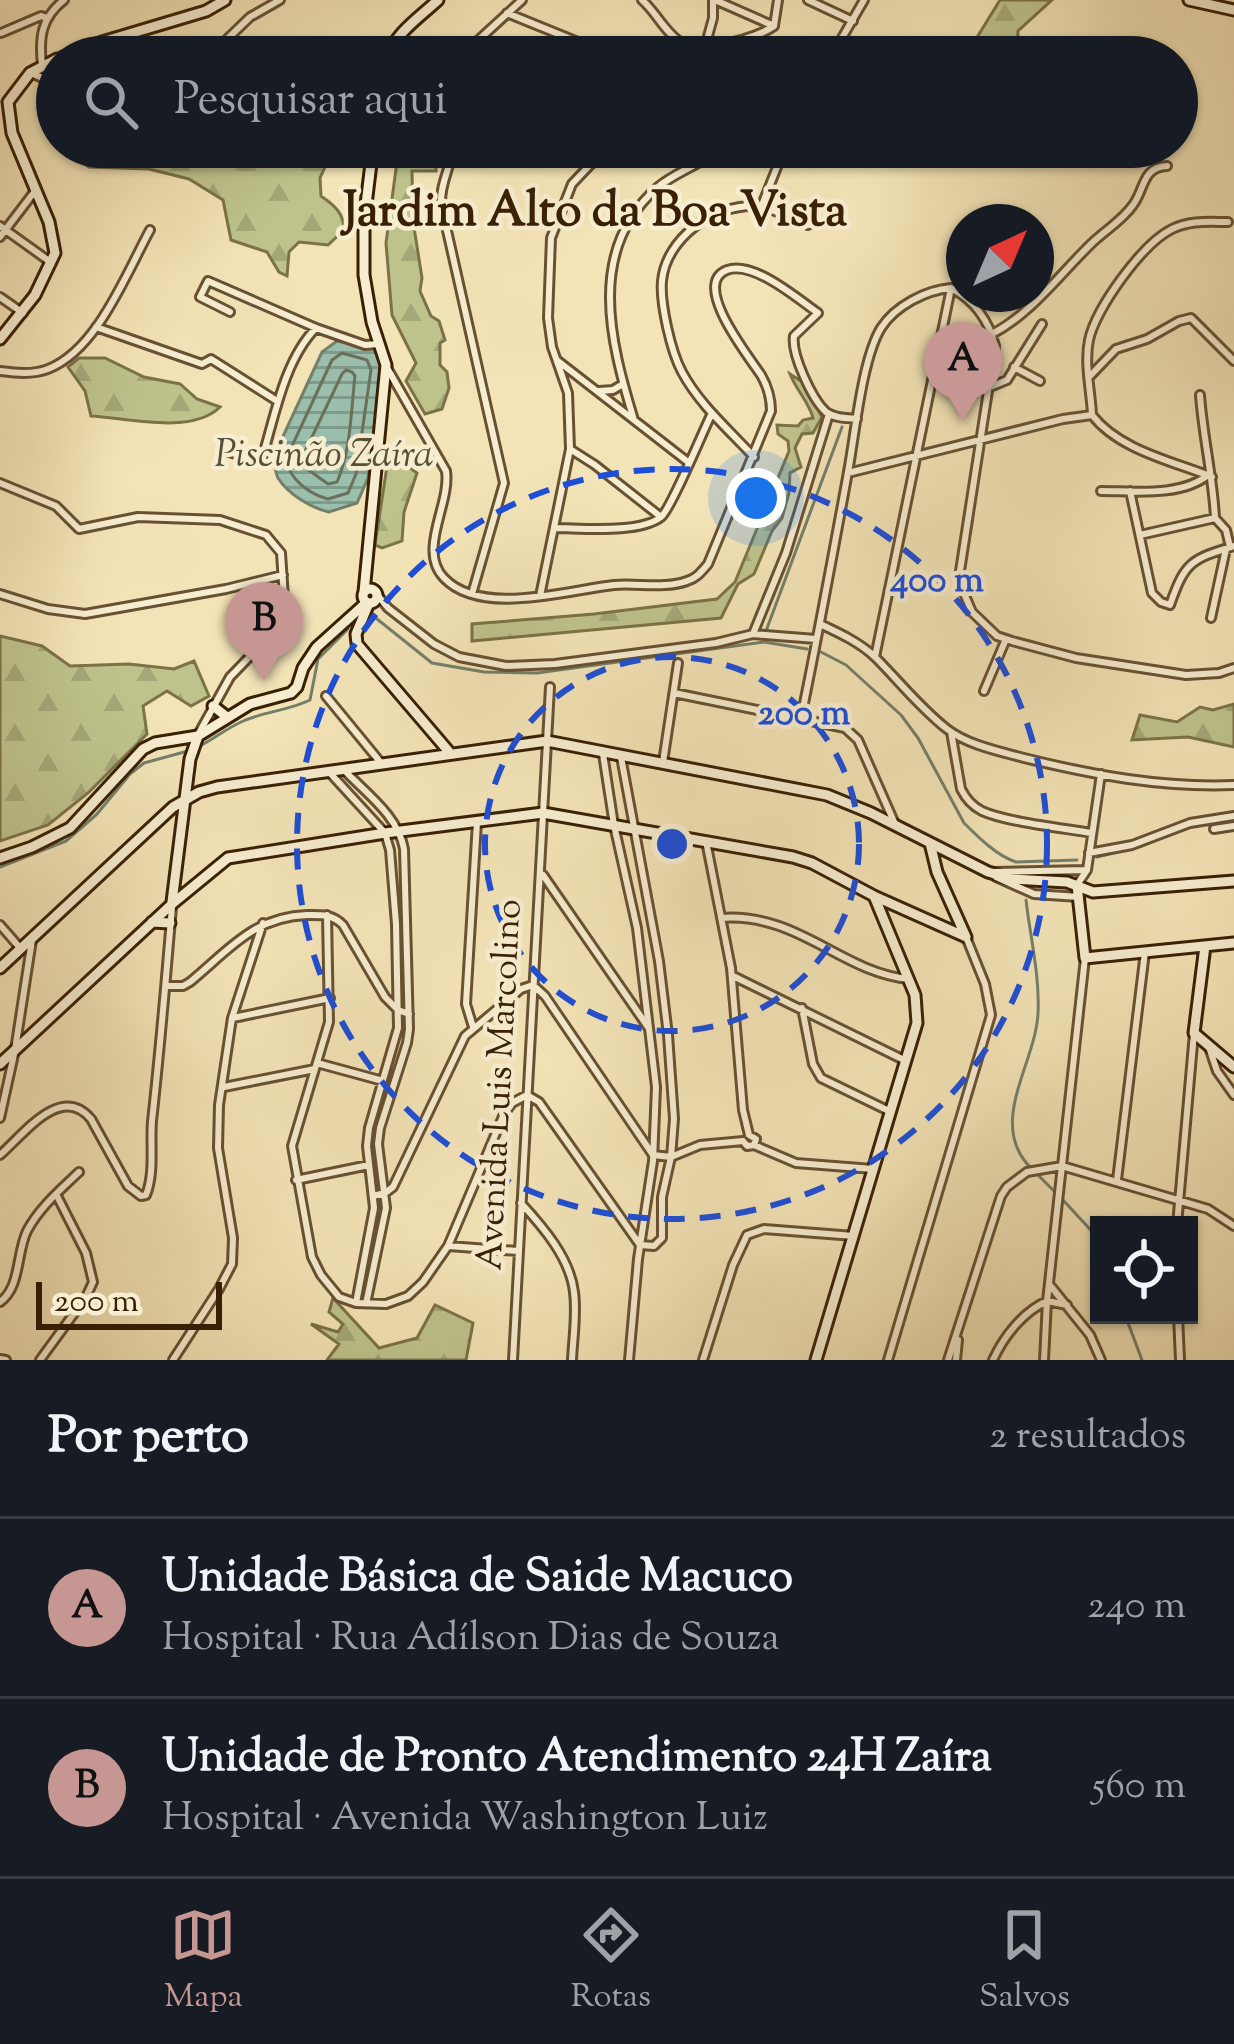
<!DOCTYPE html>
<html lang="pt">
<meta charset="utf-8">
<style>
body{margin:0;font-family:"Sorts Mill Goudy",serif;background:#20242c;color:#f1f3f6}
.controls{position:absolute;right:36px;bottom:36px;display:grid;overflow:hidden;border-radius:0px;box-shadow:0 3px 9px #0004}
.controls button{width:108px;height:108px;display:grid;place-items:center;padding:0;border:0;border-bottom:3px solid #363941;background:#171b24;color:#f1f3f6;font:60px sans-serif}
.compass{position:absolute;left:946px;top:204px;width:108px;height:108px;border-radius:50%;background:#171b24;box-shadow:0 3px 9px #0004;rotate:44deg}
.scale{position:absolute;left:36px;bottom:30px;width:186px;box-sizing:border-box;padding-left:12px;border:6px solid #392005;border-top:0;font-size:33px;line-height:42px;white-space:nowrap;color:#392005;-webkit-text-stroke:9px #f7edd0;paint-order:stroke}
.you{position:absolute;left:756px;top:498px;width:42px;height:42px;margin:-30px;border:9px solid #fff;border-radius:50%;background:#1a73e8;box-shadow:0 0 0 18px #1a73e833}
.badge{display:grid;place-items:center;width:78px;height:78px;border-radius:50%;background:#c59692;color:#111;font-size:39px;font-weight:700}
.pin{position:absolute;translate:-50% -99px;filter:drop-shadow(0 3px 6px #0008)}
.pin::after{content:'';position:absolute;top:63px;width:42px;height:36px;background:inherit;clip-path:polygon(0 0,100% 0,50% 100%)}
.list{margin:0;padding:0;list-style:none}
h2{display:flex;justify-content:space-between;align-items:center;height:156px;margin:0;padding:0 48px;font-size:51px}
h2 small{font-size:39px;font-weight:400;color:#9ea1a6}
.list li{display:grid;grid-template-columns:78px 1fr auto;gap:36px;align-items:center;box-sizing:border-box;height:180px;padding:0 48px;border-top:3px solid #363941}
.list b{display:block;font-size:45px;white-space:nowrap}
.list p{margin:0;font-size:39px;white-space:nowrap;color:#9ea1a6}
.list em{font-size:39px;font-style:normal;color:#9ea1a6}
.icon{flex:none;width:66px;height:66px;fill:none;stroke:currentColor;stroke-width:2;stroke-linecap:round;stroke-linejoin:round}
.map{position:relative;flex:none;width:1234px;height:1360px;overflow:hidden}
.search{position:absolute;background:#171b24;box-shadow:0 3px 9px #0004;left:36px;right:36px;top:36px;height:132px;display:flex;align-items:center;gap:30px;box-sizing:border-box;padding:0 42px;border-radius:66px;color:#9ea1a6;font-size:45px}
.sheet{height:516px;background:#171b24}
nav{display:flex;justify-content:space-around;align-items:center;box-sizing:border-box;height:168px;border-top:3px solid #363941;background:#171b24;font-size:33px;color:#9ea1a6}
nav a{display:grid;justify-items:center;gap:6px}
nav .on{color:#c59692}
.map>svg:first-child{display:block}
.forest{fill:url(#forest-firs);stroke:#7c7248;stroke-width:3}
.water{fill:url(#water-rules);stroke:#747f6a;stroke-width:3}
.lines{fill:none;stroke-linecap:round;stroke-linejoin:round}
.shore{stroke:#6a7059;stroke-width:3}
.stream{stroke:#747f6a;stroke-width:3}
.street-casing{stroke:#685132;stroke-width:12}
.secondary-casing{stroke:#392005;stroke-width:15}
.street{stroke:#f7edd0;stroke-width:6}
.secondary{stroke:#f7edd0;stroke-width:9}
.ring{fill:none;stroke:#1d4ed8;stroke-width:6;stroke-dasharray:21 15}
.labels{text-anchor:middle;dominant-baseline:central;stroke-width:9;stroke-linejoin:round;paint-order:stroke}
.street-label{font-size:36px;fill:#392005;stroke:#f7edd0}
.water-label{font-size:39px;font-style:italic;fill:#565037;stroke:#f7edd0}
.district-label{font-size:48px;font-weight:bold;fill:#392005;stroke:#f7edd0}
.centre{fill:#1d4ed8;stroke:#f7edd0;stroke-width:6}
.ring-label{font-size:36px;text-anchor:middle;font-weight:bold;fill:#1d4ed8;stroke:#f7edd0;stroke-width:9;stroke-linejoin:round;paint-order:stroke}
</style>
<div class="map">
<svg width="1234" height="1360" viewBox="0 0 1234 1360">
<defs>
<pattern id="forest-firs" width="22" height="20" patternUnits="userSpaceOnUse" patternTransform="scale(3)"><rect width="22" height="20" fill="#bec38c"/><path d="M5 1l3.5 6h-7zM16 11l3.5 6h-7z" fill="#a4a777"/></pattern>
<pattern id="water-rules" width="6" height="5" patternUnits="userSpaceOnUse" patternTransform="scale(3)"><rect width="6" height="5" fill="#9bbfad"/><path d="M0 2.5h6" fill="none" stroke="#7f9b8b"/></pattern>
</defs>
<rect width="100%" height="100%" fill="#f3e4b7"/>
<filter id="stains"><feTurbulence type="fractalNoise" baseFrequency=".00167" numOctaves="4"/><feColorMatrix values="0 0 0 0 .2 0 0 0 0 .09 0 0 0 0 .02 0 0 0 .5 -.17"/></filter>
<radialGradient id="worn" r=".72"><stop offset=".6" stop-color="#630" stop-opacity="0"/><stop offset="1" stop-color="#630" stop-opacity=".3"/></radialGradient>
<path class="forest" d="M 1000,0 L 1052,0 L 1018,31 L 1017,57 L 969,57 L 968,52 Z
M 62,147 L 219,147 L 223,150 L 223,147 L 334,147 L 320,178 L 321,196 C 334,205 344,213 344,230 L 328,245 L 299,242 L 289,252 L 287,276 L 279,272 L 267,252 L 231,240 L 223,200 L 189,179 L 149,169 L 89,167 L 64,151 Z
M 399,147 L 437,147 L 436,171 L 412,171 L 413,221 L 422,278 L 420,291 L 431,316 L 439,321 L 445,340 L 440,343 L 440,365 L 447,372 L 449,388 L 442,409 L 425,414 L 406,381 L 416,363 L 392,315 L 386,243 Z
M 79,358 L 105,358 L 144,377 L 180,384 L 197,399 L 220,407 C 192,435 127,418 91,416 L 85,391 L 68,367 Z
M 790,374 L 804,383 L 822,417 L 813,433 L 802,434 L 795,448 L 801,467 L 790,473 L 789,493 L 782,518 L 772,531 L 754,574 L 738,584 L 721,618 L 472,641 L 472,624 L 594,614 L 717,599 L 735,582 L 789,451 L 788,441 L 778,434 L 777,425 L 798,426 L 803,420 L 813,418 C 809,402 796,390 790,374 Z
M 394,448 L 405,464 L 417,473 L 404,512 L 402,541 L 382,548 L 375,545 L 389,453 Z
M 0,636 L 42,646 L 70,666 L 129,664 L 174,669 L 194,661 L 209,696 L 191,706 L 167,691 L 143,706 L 147,734 L 88,793 L 48,825 L 0,841 Z
M 1234,704 L 1234,747 L 1188,737 L 1132,740 L 1140,715 L 1177,722 L 1200,707 L 1213,710 Z
M 333,1298 L 379,1348 L 417,1338 L 435,1305 L 473,1323 L 466,1360 L 327,1360 L 339,1344 L 311,1324 L 338,1332 L 343,1324 L 329,1312 Z"/>
<path class="water" d="M 337,341 L 378,349 L 383,367 L 368,478 L 357,503 L 329,512 C 311,508 288,494 278,478 C 276,474 274,463 273,458 L 322,352 Z"/>
<g class="lines">
<path class="shore" d="M 342,353 L 367,360 L 371,370 L 356,474 L 348,493 L 328,499 C 309,494 289,479 286,459 L 332,360 Z
M 346,370 L 352,372 L 355,376 C 351,410 351,451 337,482 L 328,484 L 303,466 L 301,460 L 342,374 Z"/>
<path class="stream" d="M 372,615 L 432,663 L 484,672 L 537,673 L 764,642 L 807,649
M 766,631 L 842,427
M 821,652 L 846,665 L 901,715 L 918,738 L 964,823 C 978,837 997,856 1016,862 L 1077,860
M 196,748 C 212,740 226,729 241,722 C 264,711 288,711 310,700 L 318,659 L 348,629
M 1097,857 L 1142,846 L 1169,834
M 0,867 L 66,841 L 97,814 L 130,774 L 144,763 L 188,751
M 1026,900 C 1030,936 1040,976 1038,1013 C 1036,1063 987,1123 1030,1167
M 1038,1175 L 1054,1191
M 1063,1200 L 1099,1239
M 1125,1315 L 1142,1360"/>
<defs>
<path id="street" d="M 642,0 C 656,12 666,34 682,43 C 701,54 757,38 774,26 L 778,0
M 715,0 L 774,26
M 808,0 L 853,21
M 507,13 L 615,57
M 1,33 L 41,16 L 47,18
M 705,47 L 713,18 L 713,0
M 197,57 L 221,45 L 250,17 L 280,0
M 460,57 L 522,0
M 831,57 L 864,0
M 42,65 C 39,38 41,18 64,0
M 33,74 L 57,84
M 453,147 C 451,167 440,183 441,204 L 504,483 L 472,594
M 762,205 L 785,147
M 0,226 L 49,261
M 0,237 L 35,191
M 951,288 C 974,300 989,321 995,346 L 960,571 L 960,584 L 972,612 L 997,636 L 1012,641 L 1076,658 L 1186,675 L 1219,673 L 1234,668
M 0,297 L 23,313
M 230,312 L 200,297 L 208,281 L 316,328 L 365,345 L 379,344
M 96,327 L 202,364 L 211,359 L 277,401
M 992,334 C 1032,313 1059,275 1091,244 C 1104,231 1122,221 1133,205 C 1145,189 1142,167 1167,166
M 558,361 L 688,462
M 386,366 L 446,471 C 451,504 417,550 444,578 C 481,617 568,590 614,585 C 638,583 665,589 687,581 C 697,578 702,571 708,564 L 771,411 C 771,398 768,387 761,375 C 750,358 690,284 727,270 C 753,260 798,299 818,313 L 794,336 C 791,354 812,399 826,412 C 834,418 846,418 857,419
M 1014,367 L 1040,381
M 0,371 C 16,373 32,375 48,369 C 97,350 126,274 150,230
M 1090,376 L 1116,349 L 1147,339 L 1179,321 L 1191,318 L 1234,361
M 990,387 L 1007,380 L 1042,324
M 599,391 L 613,390 L 623,384
M 1200,395 C 1203,437 1213,477 1215,518 L 1226,530 L 1230,547
M 1092,415 C 1091,391 1084,364 1089,340 C 1096,308 1142,244 1172,229 C 1190,220 1209,222 1228,222
M 1092,415 C 1119,450 1172,461 1212,477
M 634,420 C 610,341 586,249 658,187 C 677,171 702,165 720,147
M 570,449 L 595,465 L 661,517
M 229,452 L 256,460 L 263,455 C 275,415 285,359 316,328
M 754,457 C 729,430 699,404 682,372 C 671,352 660,303 662,281 C 666,238 714,204 756,206 C 773,207 791,220 808,225
M 848,473 L 1063,419 L 1092,415
M 0,483 L 56,506 L 79,529 L 138,517 L 220,520 L 266,535 L 281,553 L 284,598 L 275,626 L 263,643 L 230,677 L 199,733
M 1101,491 C 1134,491 1181,497 1208,475
M 1130,491 L 1152,593 L 1161,602 L 1170,605 C 1185,562 1191,559 1234,546
M 555,528 C 581,528 639,534 661,517 C 671,509 703,431 712,413
M 1140,535 L 1215,518
M 376,593 L 388,608 L 434,644 L 459,657 L 506,666 L 555,664 L 716,643 L 753,634 L 816,639
M 0,594 L 48,609 L 85,614 L 226,589 L 283,575
M 540,596 L 570,449 L 568,393 L 552,347 L 548,318 L 551,238 L 572,184 L 590,165 L 615,147
M 1211,618 L 1226,549
M 820,624 C 839,633 859,642 875,657 C 899,681 920,708 947,729 C 968,745 998,751 1024,758 C 1093,775 1163,788 1234,785
M 753,634 L 786,553 L 829,414
M 875,657 L 951,288
M 984,691 L 1006,639
M 674,693 L 845,728 L 858,740 L 895,824
M 326,696 L 381,763
M 801,718 C 818,636 833,554 848,472 C 855,435 862,359 881,328 C 895,306 926,290 951,288
M 951,732 L 961,789 C 966,799 972,806 982,811 C 1006,822 1063,828 1092,833
M 603,754 L 614,825 L 637,928 L 656,1087 L 653,1161 L 638,1259 L 629,1360
M 621,757 L 659,961 L 668,1035 L 674,1119 L 671,1157 L 662,1197 L 662,1238 L 654,1246 L 640,1245
M 663,762 L 678,663
M 345,771 C 367,794 398,816 404,849 L 409,1029 L 407,1043 L 380,1128 L 378,1144 L 386,1208 L 366,1304
M 330,773 L 385,833 L 390,850 L 396,924 L 398,1028 L 369,1128 L 367,1146 L 374,1208 L 356,1303
M 1214,829 L 1234,826
M 706,841 L 731,968 L 743,1110 L 749,1135 L 756,1139 L 754,1145
M 1089,853 L 1132,845 L 1190,823 L 1234,816
M 992,872 L 1086,870
M 543,875 L 648,1027
M 996,877 L 1034,894 L 1079,897
M 1077,885 L 1087,870 L 1101,774
M 327,915 L 329,1022 L 292,1146 L 312,1257 L 321,1275 L 339,1297 L 356,1303 L 386,1304 L 408,1296 L 423,1282 L 448,1246 L 504,1114 L 512,1103 L 527,1095 L 539,1102 L 640,1245
M 721,918 C 798,912 842,973 909,979
M 0,925 L 21,949
M 733,976 L 904,1060
M 167,986 L 183,986 L 190,982 C 229,950 253,917 307,915 C 322,915 332,914 343,925 L 385,997 L 398,1010 L 409,1014
M 802,1008 L 813,1064 L 821,1078 L 891,1112
M 233,1018 L 330,998
M 473,1027 L 466,1004 L 477,822
M 1209,1047 L 1217,1071 L 1234,1095
M 317,1063 L 383,1081
M 224,1087 L 315,1069
M 0,1118 L 15,1050 L 32,940
M 0,1155 C 24,1134 61,1083 91,1119 L 128,1186 L 141,1196 L 146,1195 C 155,1172 150,1145 152,1121 C 160,1050 166,979 172,907
M 296,1180 L 369,1165
M 1117,1180 L 1145,952
M 373,1196 L 385,1193 L 393,1187 L 465,1036 L 521,989 L 533,985 L 545,996 L 653,1155 L 671,1157 L 700,1145 L 743,1141 L 747,1146 L 754,1145 L 796,1163 L 873,1169
M 521,1203 C 543,1227 570,1258 574,1292 C 577,1314 573,1338 572,1360
M 1177,1225 L 1194,1033
M 448,1246 L 518,1251
M 1049,1284 L 1090,1335 L 1101,1360
M 0,1302 C 21,1287 16,1254 27,1231 C 39,1208 60,1190 79,1172
M 1178,1315 L 1180,1360
M 0,1359 L 6,1360
M 40,1360 L 86,1297 L 93,1282 L 86,1253 L 56,1194
M 173,1360 L 219,1289 L 232,1264 L 233,1238 L 218,1148 L 219,1105 L 232,1018 L 263,923
M 513,1360 L 550,687
M 703,1360 L 733,1265 L 747,1235 L 764,1229 L 854,1236
M 888,1360 L 991,1015 L 985,984 L 966,937
M 948,1360 L 1001,1196 L 1007,1187 L 1027,1172 L 1062,1166 L 1208,1209 L 1234,1226
M 956,1360 L 958,1340
M 993,1360 C 1004,1336 1023,1312 1047,1301 L 1067,1305
M 1044,1360 L 1047,1301 L 1085,958"/>
<path id="secondary" d="M 1189,0 L 1234,10
M 63,57 L 102,42 L 206,11 L 225,0
M 388,57 C 395,33 420,17 438,0
M 0,339 L 35,295 L 55,253 L 49,222 L 12,133 L 8,102 L 30,73 L 57,59
M363 596a7 7 0 1 1 14 0a7 7 0 1 1-14 0Z
M 364,592 L 386,365 L 372,322 L 364,275 L 364,221 L 373,147
M 369,603 L 356,634 L 357,644 L 450,753
M 213,706 L 227,717
M 930,843 L 937,872 L 966,937
M 0,858 L 32,847 L 70,828 L 143,749 L 155,743 L 198,736 L 250,704 L 291,693 L 297,687 L 303,668 L 317,647 L 367,602
M 1077,885 L 1085,958 L 1234,943
M 172,902 L 190,759 L 198,736
M 152,922 L 170,923
M 1205,946 L 1194,1033 L 1234,1067
M 0,968 L 173,807 L 199,792 L 217,787 L 547,741 L 827,795 L 871,813 L 988,872 L 1012,879 L 1067,882 L 1093,892 L 1234,881
M 0,1064 L 172,904 L 228,858 L 385,833 L 543,813 L 793,857 L 812,863 L 874,896 L 966,937
M 816,1360 L 917,1023 L 915,995 L 874,896"/>
</defs>
<use href="#street" class="street-casing"/>
<use href="#secondary" class="secondary-casing"/>
<use href="#street" class="street"/>
<use href="#secondary" class="secondary"/>
</g>
<g class="ring">
<circle cx="672" cy="844" r="187"/>
<circle cx="672" cy="844" r="375"/>
</g>
<g class="labels">
<g class="street-label">
<text transform="translate(501 1085) rotate(-87)">Avenida Luis Marcolino</text>
</g>
<g class="water-label">
<text x="324" y="457">Piscinão Zaíra</text>
</g>
<g class="district-label">
<text x="595" y="213">Jardim Alto da Boa Vista</text>
</g>
</g>
<circle cx="672" cy="844" r="18" class="centre"/>
<g class="ring-label">
<text x="937" y="591">400 m</text>
<text x="804" y="724">200 m</text>
</g>
<rect width="100%" height="100%" filter="url(#stains)"/>
<rect width="100%" height="100%" fill="url(#worn)"/>
</svg>
<div class="controls">
<button><svg class="icon" aria-label="locate" viewBox="0 0 24 24"><circle cx="12" cy="12" r="6"/><path d="M12 2v4M12 18v4M2 12h4M18 12h4"/></svg></button>
</div>
<svg class="compass" viewBox="-18 -18 36 36"><path d="M0-13l5 13h-10z" fill="#e53935"/><path d="M0 13l5-13h-10z" fill="#9ea1a6"/></svg>
<div class="scale">200 m</div>
<div class="you"></div>
<div class="pin badge" style="left:963px;top:421px">A</div>
<div class="pin badge" style="left:264px;top:681px">B</div>
<div class="search"><svg class="icon" aria-label="search" viewBox="0 0 24 24"><circle cx="10" cy="10" r="6"/><path d="M15 15l6 6"/></svg>Pesquisar aqui</div>
</div>
<section class="sheet">
<h2>Por perto<small>2 resultados</small></h2>
<ul class="list">
<li><span class="badge">A</span><div><b>Unidade Básica de Saide Macuco</b><p>Hospital · Rua Adílson Dias de Souza</p></div><em>240 m</em></li>
<li><span class="badge">B</span><div><b>Unidade de Pronto Atendimento 24H Zaíra</b><p>Hospital · Avenida Washington Luiz</p></div><em>560 m</em></li>
</ul>
</section>
<nav>
<a class="on"><svg class="icon" aria-label="map" viewBox="0 0 24 24"><path d="M3 6l6-2 6 2 6-2v14l-6 2-6-2-6 2zM9 4v14M15 6v14"/></svg>Mapa</a>
<a><svg class="icon" aria-label="directions" viewBox="0 0 24 24"><path d="M12 3l9 9-9 9-9-9zM9 14v-3h6M13 9l2 2-2 2"/></svg>Rotas</a>
<a><svg class="icon" aria-label="saved" viewBox="0 0 24 24"><path d="M7 4h10v16l-5-4-5 4z"/></svg>Salvos</a>
</nav>
